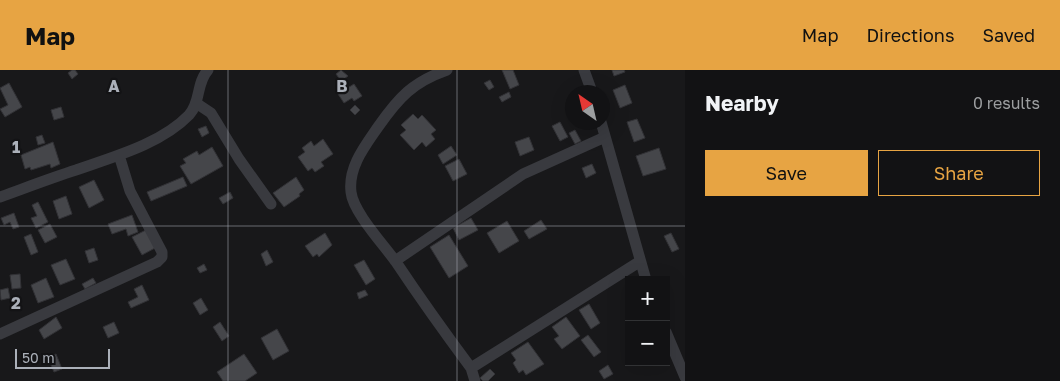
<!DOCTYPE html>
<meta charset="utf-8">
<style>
body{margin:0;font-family:"Golos Text",sans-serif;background:#1f2022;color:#f1f3f6}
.controls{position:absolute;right:15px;bottom:15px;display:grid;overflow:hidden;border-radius:0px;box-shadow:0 5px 20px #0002}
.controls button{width:45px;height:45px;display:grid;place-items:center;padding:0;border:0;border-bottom:1px solid #313234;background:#121214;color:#f1f3f6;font:25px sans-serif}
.compass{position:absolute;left:565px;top:15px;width:45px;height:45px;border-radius:50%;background:#121214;box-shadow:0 5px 20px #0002;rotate:326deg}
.scale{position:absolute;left:15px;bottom:12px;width:95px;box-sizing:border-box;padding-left:5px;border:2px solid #abb0b9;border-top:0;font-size:14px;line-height:18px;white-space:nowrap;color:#abb0b9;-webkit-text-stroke:4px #131315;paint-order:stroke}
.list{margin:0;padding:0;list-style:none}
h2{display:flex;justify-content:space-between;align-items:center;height:65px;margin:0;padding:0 20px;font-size:21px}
h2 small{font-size:16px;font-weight:400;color:#9c9ea0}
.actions{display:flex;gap:10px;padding:15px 20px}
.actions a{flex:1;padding:11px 0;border:1px solid #e7a443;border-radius:0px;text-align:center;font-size:18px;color:#e7a443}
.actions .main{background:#e7a443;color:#111}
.map{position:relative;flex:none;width:685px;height:311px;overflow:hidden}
header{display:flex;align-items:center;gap:30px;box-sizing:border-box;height:70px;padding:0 25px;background:#e7a443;color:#111}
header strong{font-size:24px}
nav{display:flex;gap:28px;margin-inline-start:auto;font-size:18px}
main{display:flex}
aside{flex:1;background:#121214}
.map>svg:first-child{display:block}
.building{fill:#45464a;stroke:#323236}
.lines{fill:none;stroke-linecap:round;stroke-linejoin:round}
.street{stroke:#393a3f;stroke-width:11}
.grid{fill:none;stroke:#abb0b9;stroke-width:1;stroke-opacity:0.55}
.grid-label{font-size:16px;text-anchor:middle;font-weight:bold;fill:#abb0b9;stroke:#131315;stroke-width:4.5;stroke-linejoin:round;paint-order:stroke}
</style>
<header>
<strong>Map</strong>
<nav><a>Map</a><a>Directions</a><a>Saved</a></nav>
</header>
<main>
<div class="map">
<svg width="685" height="311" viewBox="0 0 685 311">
<rect width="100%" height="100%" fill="#18181a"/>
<path class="building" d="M 72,0 L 75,0 L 78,4 L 72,9 L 68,3 Z
M 341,0 L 348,6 L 341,11 L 336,4 Z
M 502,0 L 513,0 L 519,15 L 510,19 Z
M 612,0 L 624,0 L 625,2 L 614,6 Z
M 490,10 L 494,17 L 489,20 L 484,13 Z
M 9,13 L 22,37 L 5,47 L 0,39 L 8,35 L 0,18 Z
M 354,14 L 362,26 L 354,31 L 352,28 L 344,33 L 338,24 Z
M 625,15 L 632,33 L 620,38 L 613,20 Z
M 509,22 L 511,27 L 502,32 L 499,27 Z
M 355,35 L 360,40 L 355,45 L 350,40 Z
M 61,37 L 64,47 L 54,50 L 51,40 Z
M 413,44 L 418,49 L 422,45 L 436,60 L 431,64 L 435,69 L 426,77 L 422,72 L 414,80 L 400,65 L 406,60 L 401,55 Z
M 637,49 L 645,68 L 634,72 L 627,52 Z
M 560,52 L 568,67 L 560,71 L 552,56 Z
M 206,56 L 209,63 L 202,67 L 198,59 Z
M 575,60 L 581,71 L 575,74 L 569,63 Z
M 42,65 L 45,73 L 38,75 L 36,67 Z
M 529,67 L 534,80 L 520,86 L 515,72 Z
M 323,69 L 333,84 L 321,92 L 324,96 L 315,102 L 312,98 L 308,101 L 298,87 L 305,82 L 302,78 L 311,71 L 314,76 Z
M 53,72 L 60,94 L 51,98 L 50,94 L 31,100 L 30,97 L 25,99 L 21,85 Z
M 451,76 L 457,85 L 443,94 L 438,85 Z
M 212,77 L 223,96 L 191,114 L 180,96 L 186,93 L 183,89 L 197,81 L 199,85 Z
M 659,78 L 666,99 L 643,106 L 636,86 Z
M 459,89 L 467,104 L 453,111 L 445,96 Z
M 592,94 L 596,103 L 586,108 L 582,98 Z
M 183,107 L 187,116 L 151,131 L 147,122 Z
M 296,107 L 304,120 L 299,124 L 300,126 L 284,137 L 273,123 Z
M 94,110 L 104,130 L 89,138 L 79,117 Z
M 230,122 L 233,128 L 223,134 L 219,128 Z
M 66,126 L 72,144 L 59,149 L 53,131 Z
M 38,132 L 48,152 L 36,158 L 31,148 L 37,146 L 32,135 Z
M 14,143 L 19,157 L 13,159 L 10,152 L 4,155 L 1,148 Z
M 132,145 L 138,162 L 128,166 L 126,159 L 112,164 L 108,154 Z
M 471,148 L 478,160 L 459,170 L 453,158 Z
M 541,150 L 547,159 L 529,169 L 524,161 Z
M 507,151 L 519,171 L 499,183 L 487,163 Z
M 50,154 L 57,167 L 45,173 L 38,160 Z
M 146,160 L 155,178 L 142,185 L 132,167 Z
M 325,163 L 332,175 L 319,187 L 317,184 L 313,187 L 305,176 Z
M 671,163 L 679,179 L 672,182 L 664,166 Z
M 31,164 L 38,182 L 31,185 L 24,167 Z
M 449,165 L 468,196 L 449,208 L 430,177 Z
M 94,178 L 98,190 L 89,193 L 85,181 Z
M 267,180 L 273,192 L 266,196 L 261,184 Z
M 66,189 L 75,209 L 60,215 L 51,195 Z
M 364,190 L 375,209 L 366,215 L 354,195 Z
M 204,194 L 207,200 L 200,203 L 197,198 Z
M 20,204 L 21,218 L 12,219 L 10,205 Z
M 46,208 L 54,227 L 38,233 L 31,215 Z
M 93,208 L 96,213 L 85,219 L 82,214 Z
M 142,215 L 149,230 L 131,238 L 128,232 L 138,227 L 134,219 Z
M 8,218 L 10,228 L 1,230 L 0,220 Z
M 365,220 L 368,225 L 359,229 L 357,223 Z
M 201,228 L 208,240 L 200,245 L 193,233 Z
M 589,234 L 600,253 L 591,259 L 579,240 Z
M 56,247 L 62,258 L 44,269 L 39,260 Z
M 566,247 L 580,266 L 562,279 L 554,269 L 559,266 L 552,257 Z
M 114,252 L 119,263 L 108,268 L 103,257 Z
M 220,252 L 229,266 L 222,271 L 213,257 Z
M 277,259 L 289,281 L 273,290 L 261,268 Z
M 588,265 L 601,282 L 594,287 L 581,270 Z
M 528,272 L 544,294 L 526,305 L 523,300 L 519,303 L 513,293 L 516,290 L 511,283 Z
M 56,284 L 62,299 L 54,302 L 48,288 Z
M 244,284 L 257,303 L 245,311 L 223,311 L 217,302 Z
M 608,295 L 613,304 L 604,309 L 599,301 Z
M 490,299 L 495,304 L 488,311 L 483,311 L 480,308 Z"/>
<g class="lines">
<path class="street" d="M 447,0 C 413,12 399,27 378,57 C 365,76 348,97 351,122 C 353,142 384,175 396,192 C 420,228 445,263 471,298
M 584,0 L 592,22
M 196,33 L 211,43 L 239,89 L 271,134
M 601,52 L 646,210
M 0,127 C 25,118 51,108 76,100 C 113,87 161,74 189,45 C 201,32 196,13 208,0
M 395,191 L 523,104 L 605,67
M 666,262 L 685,307
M 0,264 L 157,192 L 162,187 L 162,182 L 130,121 L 119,85
M 475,311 L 471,298 L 639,192"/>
</g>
<path class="grid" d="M 228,0 L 228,311M 457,0 L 457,311M 0,156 L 685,156"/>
<g class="grid-label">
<text x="114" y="22">A</text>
<text x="342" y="22">B</text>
<text x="16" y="83">1</text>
<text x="16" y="239">2</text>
</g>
</svg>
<div class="controls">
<button>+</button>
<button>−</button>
</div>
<svg class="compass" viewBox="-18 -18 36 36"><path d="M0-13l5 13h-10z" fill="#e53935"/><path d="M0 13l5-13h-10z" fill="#9c9ea0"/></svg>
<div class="scale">50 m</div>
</div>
<aside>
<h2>Nearby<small>0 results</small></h2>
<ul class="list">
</ul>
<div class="actions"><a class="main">Save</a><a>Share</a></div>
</aside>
</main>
